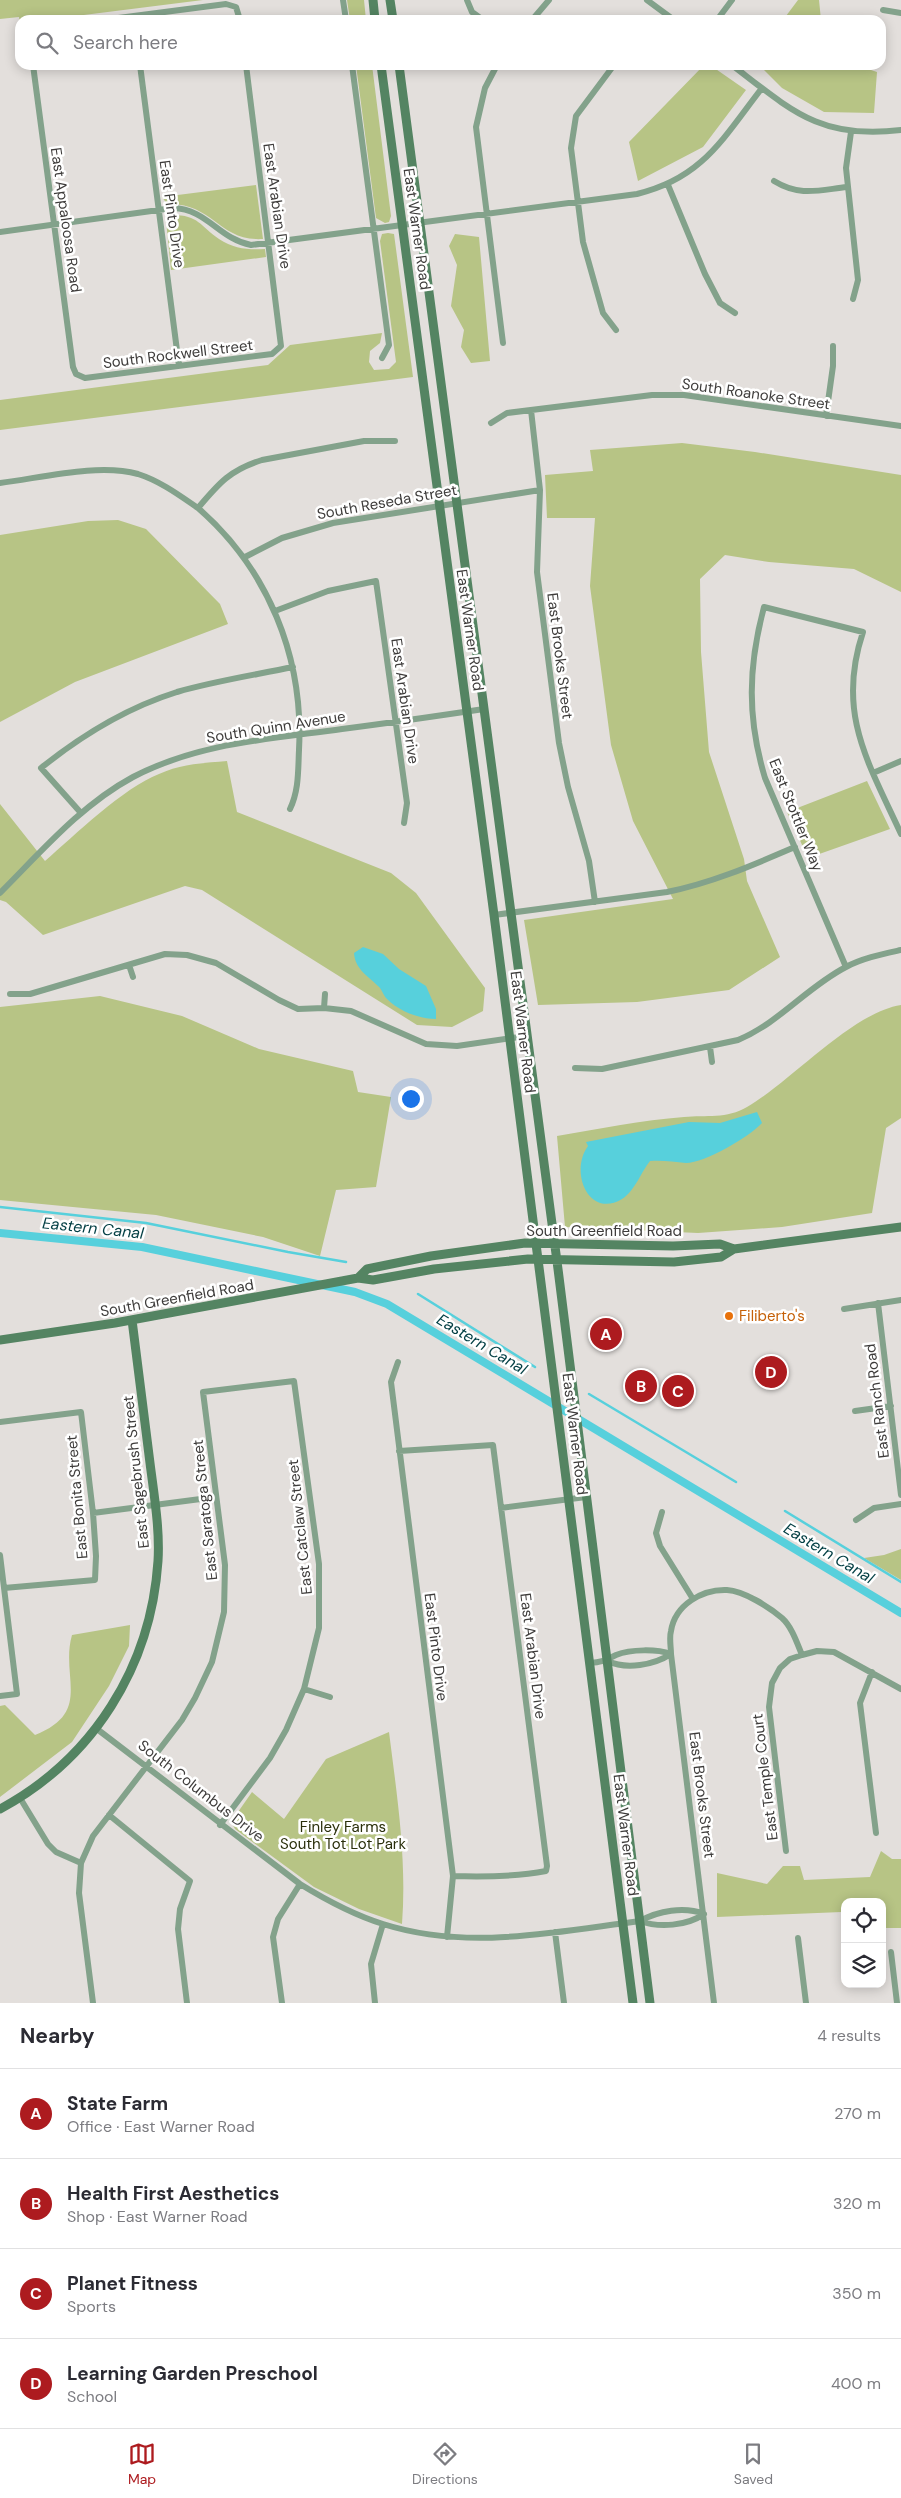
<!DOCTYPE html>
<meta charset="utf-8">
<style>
body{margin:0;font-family:"DM Sans",sans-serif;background:#f2f2f3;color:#2b2b33}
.controls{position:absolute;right:15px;bottom:15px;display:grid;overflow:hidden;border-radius:10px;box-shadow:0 2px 12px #0003}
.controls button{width:45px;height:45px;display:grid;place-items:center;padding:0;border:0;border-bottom:1px solid #e1e1e2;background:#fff;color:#2b2b33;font:25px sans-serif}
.you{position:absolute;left:410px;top:1098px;width:18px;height:18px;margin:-12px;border:4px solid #fff;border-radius:50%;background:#1a73e8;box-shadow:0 0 0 8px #1a73e833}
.badge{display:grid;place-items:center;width:32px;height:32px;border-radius:50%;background:#ad1b1f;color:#fff;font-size:16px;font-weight:700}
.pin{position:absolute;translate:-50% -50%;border:2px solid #fff;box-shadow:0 1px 5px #0006}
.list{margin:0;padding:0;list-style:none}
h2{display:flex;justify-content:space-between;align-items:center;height:65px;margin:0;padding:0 20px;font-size:21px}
h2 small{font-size:16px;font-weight:400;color:#7c7c81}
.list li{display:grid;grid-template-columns:32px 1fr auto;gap:15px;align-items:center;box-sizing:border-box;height:90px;padding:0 20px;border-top:1px solid #e1e1e2}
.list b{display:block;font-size:19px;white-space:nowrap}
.list p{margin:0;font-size:16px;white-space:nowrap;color:#7c7c81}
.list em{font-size:16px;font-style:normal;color:#7c7c81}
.icon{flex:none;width:28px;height:28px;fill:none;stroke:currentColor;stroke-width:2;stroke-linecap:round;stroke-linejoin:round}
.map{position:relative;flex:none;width:901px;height:2003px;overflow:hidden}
.search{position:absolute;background:#fff;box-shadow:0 2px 12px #0003;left:15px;right:15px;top:15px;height:55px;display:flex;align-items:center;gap:12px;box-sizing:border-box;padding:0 18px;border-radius:15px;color:#7c7c81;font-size:19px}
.sheet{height:425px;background:#fff}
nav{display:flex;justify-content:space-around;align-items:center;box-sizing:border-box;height:70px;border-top:1px solid #e1e1e2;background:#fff;font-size:14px;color:#7c7c81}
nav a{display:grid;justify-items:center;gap:2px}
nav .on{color:#ad1b1f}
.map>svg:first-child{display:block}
.green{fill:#b7c485}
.water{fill:#57d0dc}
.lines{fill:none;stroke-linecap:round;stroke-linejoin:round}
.stream{stroke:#57d0dc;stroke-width:2.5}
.canal{stroke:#57d0dc;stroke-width:8}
.street{stroke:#83a28b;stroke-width:6}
.secondary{stroke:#548462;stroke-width:9}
.food-dot{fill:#e8710a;stroke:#fff;stroke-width:2}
.labels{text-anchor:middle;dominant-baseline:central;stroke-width:5;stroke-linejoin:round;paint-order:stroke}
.street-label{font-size:15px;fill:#3e3c3b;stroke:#fff}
.food-label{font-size:15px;fill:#c56008;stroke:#fff;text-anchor:start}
.park-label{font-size:15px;fill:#2a2f0b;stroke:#fff}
.water-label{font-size:16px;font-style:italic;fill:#023e43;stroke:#fff}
</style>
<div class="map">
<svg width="901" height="2003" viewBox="0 0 901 2003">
<rect width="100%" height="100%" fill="#e3dfdc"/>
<path class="green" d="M 0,0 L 203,0 L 44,20 L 20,20 L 20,23 L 19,17 L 0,19 Z
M 347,0 L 364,0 L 366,20 L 350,20 Z
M 798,0 L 819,0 L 821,20 L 783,20 Z
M 356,65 L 372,65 L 391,216 L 389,222 L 385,223 L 376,218 Z
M 704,65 L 710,65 L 746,90 L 703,147 L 638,181 L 629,142 Z
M 759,65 L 856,65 L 877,72 L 874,113 L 824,112 L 782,88 Z
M 256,185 L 263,239 C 219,242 213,202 167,204 L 162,197 Z
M 172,215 C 199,215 200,226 219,239 C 234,249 249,250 265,249 L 266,257 L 171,270 L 166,220 Z
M 388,233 L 394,234 L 413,377 L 0,430 L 0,400 L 268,365 L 290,345 L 382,333 L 380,343 L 370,351 L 369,362 L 374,370 L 389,369 L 396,362 L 380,241 L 382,234 Z
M 455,234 L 479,237 L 490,361 L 471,363 L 461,347 L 464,330 L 451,306 L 457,265 L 449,246 Z
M 682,443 L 755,452 L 901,475 L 901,592 L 854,569 L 769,562 L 725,555 L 700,579 L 701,652 L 709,752 L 744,859 L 747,881 L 780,957 L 729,990 L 637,1002 L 538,1005 L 524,920 L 673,899 L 633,821 L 611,745 L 590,586 L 595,518 L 547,518 L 545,475 L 593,471 L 590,450 Z
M 118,520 L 146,529 L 220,604 L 228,624 L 75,682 L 0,722 L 0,535 L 88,521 Z
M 227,761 L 237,812 L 391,873 L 416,893 L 485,988 L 483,1011 L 452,1027 L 417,1025 L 202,890 L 185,886 L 43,935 L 6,902 L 0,900 L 0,804 L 45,861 C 75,835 123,788 159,774 C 181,764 203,763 227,761 Z
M 867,781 L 890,829 L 808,858 L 787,812 Z
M 100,996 L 182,1016 L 259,1049 L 353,1071 L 358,1092 L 391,1097 L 376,1187 L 336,1190 L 320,1256 L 263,1237 L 156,1215 L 0,1200 L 0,1007 Z
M 901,1005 L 901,1118 L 886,1128 L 872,1213 L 782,1227 L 698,1233 L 565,1227 L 557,1136 C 599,1129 642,1120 684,1117 C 706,1115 727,1119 747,1107 C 792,1081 851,1013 901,1005 Z
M 901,1549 L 901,1580 L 864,1558 L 884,1555 Z
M 130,1625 L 129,1646 L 109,1686 L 72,1742 L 0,1797 L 0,1706 L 5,1705 L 35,1735 C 93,1712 60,1677 72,1635 Z
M 389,1732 C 397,1796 407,1859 402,1924 L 359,1909 L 314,1887 L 235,1829 L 231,1822 L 252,1792 L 284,1819 L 326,1759 Z
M 881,1851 L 892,1859 L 901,1859 L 901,1928 L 882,1928 L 882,1902 L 845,1902 L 845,1923 L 842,1912 L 717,1917 L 717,1873 L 767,1884 L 783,1866 L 800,1866 L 804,1880 L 870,1877 Z"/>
<path class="water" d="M 363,947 L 383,954 L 399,969 L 426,986 L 436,1009 L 436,1019 C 419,1019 399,1011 387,999 C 383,995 382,989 378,986 C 367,975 355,969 354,953 Z
M 757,1112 L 762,1123 C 749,1137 705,1163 686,1163 C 674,1162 663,1160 650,1161 C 641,1172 635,1191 622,1199 C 589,1219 569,1172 588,1146 L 586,1142 L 689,1122 L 720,1123 Z"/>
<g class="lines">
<path class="stream" d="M 0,1207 L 146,1223 L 288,1252 L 346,1262
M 418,1294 L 535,1367
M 589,1394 L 736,1482
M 785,1511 L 901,1582"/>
<path class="canal" d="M 0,1233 L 142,1247 L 355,1292 L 387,1304 L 901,1613"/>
<path class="street" d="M 343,0 L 346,20
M 467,0 L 472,12 L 483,20
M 647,0 L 674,20
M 883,10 L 901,13
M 103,20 L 226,4 L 236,7 L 240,20
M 532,20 L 549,0
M 717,20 L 732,0
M 33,65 L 73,367 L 76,374 L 85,378 L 272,354 L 281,346 L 246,65
M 140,65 L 179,366
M 352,65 L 389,345 L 382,358
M 497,65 L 485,88 L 476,127 L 503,343
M 614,65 L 576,116 L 571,148 L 583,242 L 603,313 L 616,330
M 732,65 C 792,111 821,140 901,130
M 851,132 L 846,168 L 858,280 L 853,299
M 774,181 C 800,197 819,190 847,187
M 668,185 L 705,274 L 720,303 L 735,313
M 0,232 L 173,208 C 207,209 219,239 251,245 L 637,194 C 703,178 723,138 762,88
M 531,410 L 540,490 L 537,572 L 559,743 L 568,787 L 589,861 L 595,902
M 826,416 L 833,366 L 833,346
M 491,423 L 507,413 L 652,395 L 684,395 L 901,426
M 0,483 C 41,478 98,463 138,474 C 160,481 179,495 198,508 C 219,483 230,470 262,460 L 364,441 L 395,441
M 198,508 C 268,569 304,657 299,750 C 298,771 299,790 290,809
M 245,557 L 282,538 L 333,523 L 540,490
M 275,611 L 328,591 L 376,581 L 407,803 L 404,823
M 873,773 L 901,761
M 81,813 L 41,768 C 82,735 126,708 177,692 C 215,681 255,675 293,667
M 0,893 C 41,852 81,805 133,777 C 198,743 270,739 342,729 C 389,723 437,716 484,709
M 494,915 L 667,892 C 712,883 753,865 795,847
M 129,965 L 133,977
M 846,967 L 765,778 C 747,718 748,667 764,607 L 863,632 C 836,713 868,762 901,834
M 10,994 L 30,994 L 165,954 L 187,955 L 216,963 L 279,1000 L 298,1009 L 324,1008 L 351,1011 L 426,1044 L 457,1046 L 526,1036
M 324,1008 L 325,994
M 710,1047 L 712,1062
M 575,1068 L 602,1069 L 738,1040 C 779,1023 807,987 846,967 C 863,958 883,954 901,950
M 878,1303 L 901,1495
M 844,1309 L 901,1300
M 398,1362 L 391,1382 L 453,1876 L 447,1937
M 855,1411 L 891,1406
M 0,1422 L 81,1412 L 93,1513 L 96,1556 L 95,1580 L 4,1588
M 399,1451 L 493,1445 L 547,1866 L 546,1871 C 515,1877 484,1877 453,1876
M 501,1508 L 586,1497
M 662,1512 L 656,1533 L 660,1546 L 693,1599
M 93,1513 L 216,1497
M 856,1520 L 874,1508 L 901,1504
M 0,1555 L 17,1694 L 0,1696
M 608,1661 C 626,1670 654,1665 671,1654
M 590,1663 C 604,1662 605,1660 616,1655 C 631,1649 657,1649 671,1654
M 872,1672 L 860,1703 L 876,1833
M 304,1689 L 330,1697
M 97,1729 L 300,1884 C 326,1900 354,1915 383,1924 C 468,1951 554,1932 640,1921 C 658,1911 684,1906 704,1914
M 20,1798 L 48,1844 L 56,1852 L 81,1863
M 109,1815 L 190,1881 L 180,1909 L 178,1929 L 187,2003
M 786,1851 L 769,1707 L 772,1683 L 780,1668 L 790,1659 L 802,1655
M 640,1921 C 659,1928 687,1926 704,1914
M 555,1932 L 564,2003
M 798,1938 L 806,2003
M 891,1952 L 897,2003
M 93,2003 L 79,1893 L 81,1863 L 93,1836 L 182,1720 L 195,1698 L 212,1662 L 224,1612 L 225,1565 L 203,1392 L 294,1381 L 319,1564 L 319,1628 L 304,1689 L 286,1730 L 270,1758 L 220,1825
M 282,2003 L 273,1937 L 278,1919 L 300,1884
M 375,2003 L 371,1964 L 383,1924
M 714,2003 L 671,1654 C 671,1647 669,1638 671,1631 C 675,1605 702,1589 727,1590 C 744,1591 769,1607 782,1618 C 792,1627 797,1643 802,1655 L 817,1651 L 834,1652 L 901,1689"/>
<path class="secondary" d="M 373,0 L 375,20
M 390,0 L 393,20
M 381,65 L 494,915 L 633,2003
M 399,65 L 558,1269 L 650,2003
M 358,1278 L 367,1269 L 431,1256 L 525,1243 L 673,1246 L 720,1244 L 734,1249
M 0,1340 L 115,1323 L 358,1278 L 373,1280 L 434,1269 L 528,1259 L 674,1262 L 721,1257 L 734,1249 L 901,1227
M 0,1809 C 93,1759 151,1667 158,1561 C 160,1529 154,1495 150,1463 C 144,1415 138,1368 132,1320"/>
</g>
<circle class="food-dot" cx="729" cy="1316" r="5"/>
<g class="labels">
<g class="street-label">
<text transform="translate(277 206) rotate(82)">East Arabian Drive</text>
<text transform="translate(172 214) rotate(82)">East Pinto Drive</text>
<text transform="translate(66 220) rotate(82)">East Appaloosa Road</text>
<text transform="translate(417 229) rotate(82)">East Warner Road</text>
<text transform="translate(178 354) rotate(-7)">South Rockwell Street</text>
<text transform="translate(756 394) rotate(8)">South Roanoke Street</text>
<text transform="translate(387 502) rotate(-10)">South Reseda Street</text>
<text transform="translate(470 630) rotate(82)">East Warner Road</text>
<text transform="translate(560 656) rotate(83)">East Brooks Street</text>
<text transform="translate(405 701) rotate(82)">East Arabian Drive</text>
<text transform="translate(276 727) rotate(-9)">South Quinn Avenue</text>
<text transform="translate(796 815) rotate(68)">East Stottler Way</text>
<text transform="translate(523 1032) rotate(83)">East Warner Road</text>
<text x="604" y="1231">South Greenfield Road</text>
<text transform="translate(177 1298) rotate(-10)">South Greenfield Road</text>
<text transform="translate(877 1401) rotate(-97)">East Ranch Road</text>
<text transform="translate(575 1434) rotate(83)">East Warner Road</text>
<text transform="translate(136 1472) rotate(-96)">East Sagebrush Street</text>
<text transform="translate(77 1497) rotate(-95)">East Bonita Street</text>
<text transform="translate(205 1510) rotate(-96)">East Saratoga Street</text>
<text transform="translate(300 1527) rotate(-96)">East Catclaw Street</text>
<text transform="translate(436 1647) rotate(83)">East Pinto Drive</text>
<text transform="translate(533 1656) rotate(83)">East Arabian Drive</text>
<text transform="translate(765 1777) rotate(-97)">East Temple Court</text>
<text transform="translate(201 1791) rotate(38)">South Columbus Drive</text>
<text transform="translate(702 1795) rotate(83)">East Brooks Street</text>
<text transform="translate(626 1835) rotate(83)">East Warner Road</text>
</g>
<g class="food-label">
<text x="739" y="1316">Filiberto's</text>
</g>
<g class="park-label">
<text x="343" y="1827">Finley Farms<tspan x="343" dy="17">South Tot Lot Park</tspan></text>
</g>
<g class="water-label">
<text transform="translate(93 1228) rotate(6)">Eastern Canal</text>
<text transform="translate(482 1344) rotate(31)">Eastern Canal</text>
<text transform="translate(829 1553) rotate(31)">Eastern Canal</text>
</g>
</g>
</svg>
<div class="controls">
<button><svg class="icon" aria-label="locate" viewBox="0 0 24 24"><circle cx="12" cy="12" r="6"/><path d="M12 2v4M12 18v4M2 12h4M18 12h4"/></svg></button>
<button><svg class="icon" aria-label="layers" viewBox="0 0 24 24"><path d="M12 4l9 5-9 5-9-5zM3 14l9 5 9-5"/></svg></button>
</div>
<div class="you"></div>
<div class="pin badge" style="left:606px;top:1334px">A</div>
<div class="pin badge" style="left:641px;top:1386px">B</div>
<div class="pin badge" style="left:678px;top:1391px">C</div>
<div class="pin badge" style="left:771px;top:1372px">D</div>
<div class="search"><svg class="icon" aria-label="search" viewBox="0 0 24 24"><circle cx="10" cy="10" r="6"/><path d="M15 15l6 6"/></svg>Search here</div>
</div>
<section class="sheet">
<h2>Nearby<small>4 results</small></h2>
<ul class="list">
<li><span class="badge">A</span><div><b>State Farm</b><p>Office · East Warner Road</p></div><em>270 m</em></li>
<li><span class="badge">B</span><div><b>Health First Aesthetics</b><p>Shop · East Warner Road</p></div><em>320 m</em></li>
<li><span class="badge">C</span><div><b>Planet Fitness</b><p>Sports</p></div><em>350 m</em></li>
<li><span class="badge">D</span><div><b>Learning Garden Preschool</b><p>School</p></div><em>400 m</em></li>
</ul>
</section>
<nav>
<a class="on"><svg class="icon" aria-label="map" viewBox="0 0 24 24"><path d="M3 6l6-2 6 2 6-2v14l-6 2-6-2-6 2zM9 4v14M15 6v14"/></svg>Map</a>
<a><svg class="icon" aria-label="directions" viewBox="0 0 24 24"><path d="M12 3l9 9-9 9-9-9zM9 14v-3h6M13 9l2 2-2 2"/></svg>Directions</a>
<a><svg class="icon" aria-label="saved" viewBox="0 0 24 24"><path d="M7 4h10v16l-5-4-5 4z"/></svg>Saved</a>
</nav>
